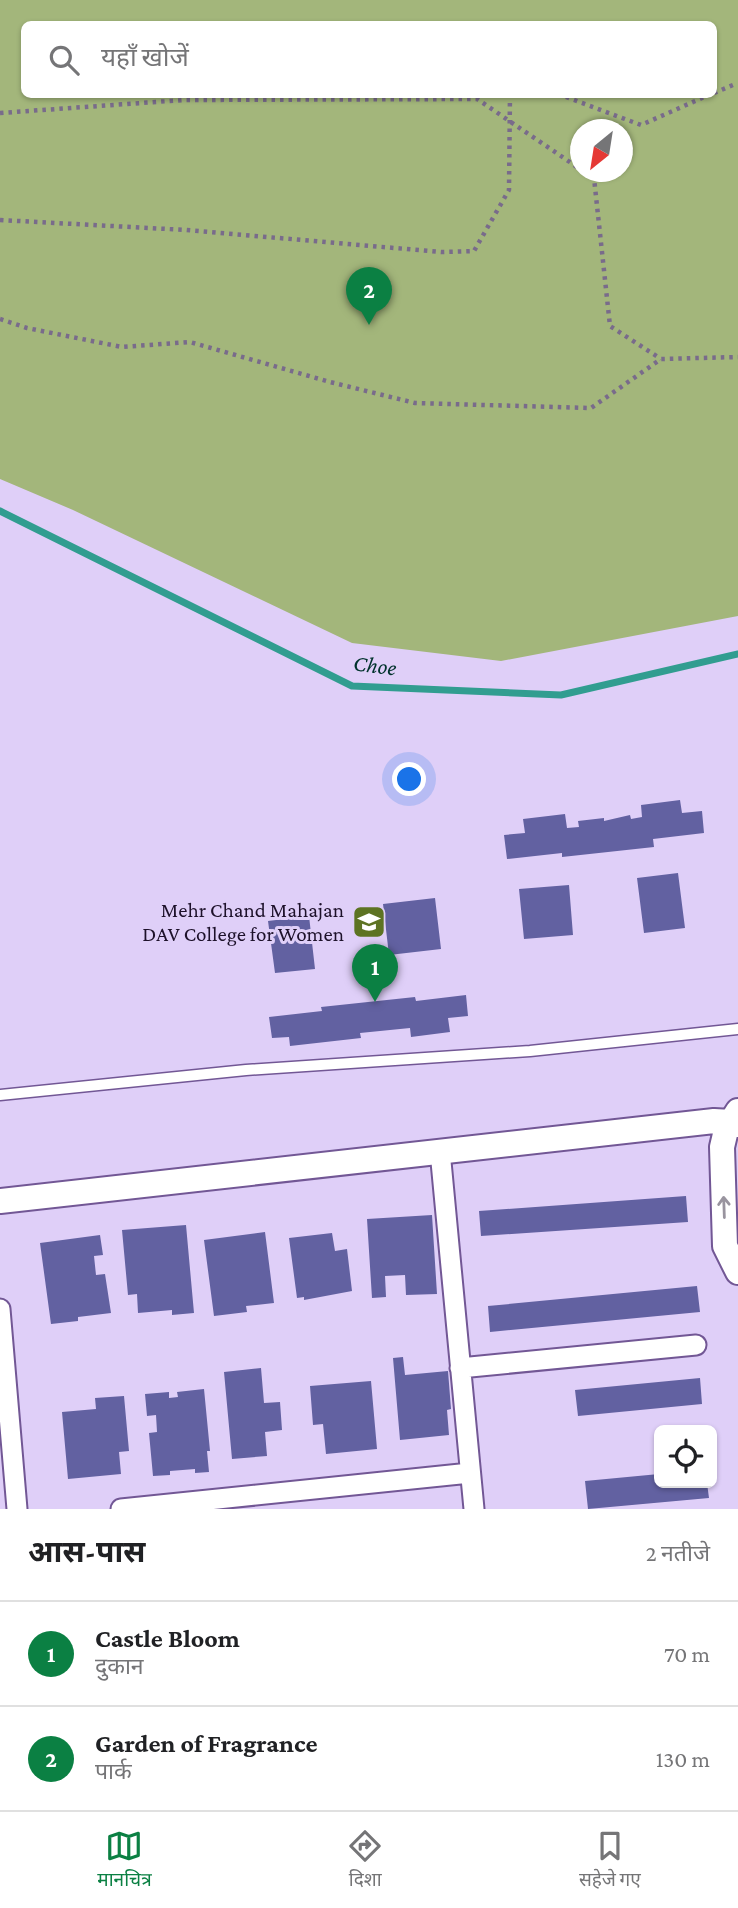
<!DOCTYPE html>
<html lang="hi">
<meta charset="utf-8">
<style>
body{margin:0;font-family:"Crimson Pro","Noto Sans Devanagari",serif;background:#f2f2f2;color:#202124}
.controls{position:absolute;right:21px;bottom:21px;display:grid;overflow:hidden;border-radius:10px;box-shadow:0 2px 5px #0004}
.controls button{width:63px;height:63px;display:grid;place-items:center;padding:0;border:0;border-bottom:2px solid #e0e0e0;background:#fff;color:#202124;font:35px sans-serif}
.compass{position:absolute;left:570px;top:119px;width:63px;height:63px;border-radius:50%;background:#fff;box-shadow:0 2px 5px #0004;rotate:210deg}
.you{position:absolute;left:410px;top:780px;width:24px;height:24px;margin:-18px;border:5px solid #fff;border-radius:50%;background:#1a73e8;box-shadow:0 0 0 10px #1a73e833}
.badge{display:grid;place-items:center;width:46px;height:46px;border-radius:50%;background:#0b8043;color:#fff;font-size:23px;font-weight:700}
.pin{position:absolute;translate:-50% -58px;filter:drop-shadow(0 2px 4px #0008)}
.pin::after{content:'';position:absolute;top:37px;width:24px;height:21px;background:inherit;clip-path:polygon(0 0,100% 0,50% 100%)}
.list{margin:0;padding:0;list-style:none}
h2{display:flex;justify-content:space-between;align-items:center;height:91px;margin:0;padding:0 28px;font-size:30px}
h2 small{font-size:23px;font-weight:400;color:#757577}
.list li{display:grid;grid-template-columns:46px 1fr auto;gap:21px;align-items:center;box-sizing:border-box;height:105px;padding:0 28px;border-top:2px solid #e0e0e0}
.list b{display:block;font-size:26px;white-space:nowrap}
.list p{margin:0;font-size:23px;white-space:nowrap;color:#757577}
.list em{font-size:23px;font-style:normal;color:#757577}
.icon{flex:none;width:38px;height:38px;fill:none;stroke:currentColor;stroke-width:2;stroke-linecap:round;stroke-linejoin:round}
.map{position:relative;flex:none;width:738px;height:1509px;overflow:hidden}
.search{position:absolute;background:#fff;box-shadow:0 2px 5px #0004;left:21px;right:21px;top:21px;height:77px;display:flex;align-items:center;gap:18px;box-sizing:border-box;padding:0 24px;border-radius:10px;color:#757577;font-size:26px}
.sheet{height:301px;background:#fff}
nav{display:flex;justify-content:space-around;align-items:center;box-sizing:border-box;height:98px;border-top:2px solid #e0e0e0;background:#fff;font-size:19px;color:#757577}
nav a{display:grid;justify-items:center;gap:4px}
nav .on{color:#0b8043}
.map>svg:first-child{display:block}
.green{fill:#a3b67b;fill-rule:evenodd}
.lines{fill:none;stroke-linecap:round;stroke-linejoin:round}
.stream{stroke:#319d90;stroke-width:7}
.building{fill:#6261a1}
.service-casing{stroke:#725795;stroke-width:13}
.minor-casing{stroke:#725795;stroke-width:23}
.tertiary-casing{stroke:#725795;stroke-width:28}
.path{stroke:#796b8b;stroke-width:4.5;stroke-dasharray:3.5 5;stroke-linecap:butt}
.service{stroke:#fff;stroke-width:10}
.minor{stroke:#fff;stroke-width:19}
.tertiary{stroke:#fff;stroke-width:24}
.oneway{stroke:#99949f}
.labels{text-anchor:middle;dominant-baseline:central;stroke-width:6;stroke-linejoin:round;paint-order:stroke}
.poi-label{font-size:21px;fill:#1d112a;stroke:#dfcff8;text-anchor:end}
.water-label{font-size:23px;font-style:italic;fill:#00322c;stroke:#dfcff8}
</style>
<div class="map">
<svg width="738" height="1509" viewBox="0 0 738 1509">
<rect width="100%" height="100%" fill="#dfcff8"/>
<path class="green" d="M 0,0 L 738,0 L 738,616 L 501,661 L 352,643 L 73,510 L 0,479 ZM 24,24 L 714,24 L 714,94 L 24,94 ZM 580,130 L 622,130 L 622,172 L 580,172 Z"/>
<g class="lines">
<path class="stream" d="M 0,511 L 352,686 L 561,695 L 738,654"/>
</g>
<path class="building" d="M 680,800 L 682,813 L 702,811 L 704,833 L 653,839 L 654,847 L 562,857 L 562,853 L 507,859 L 504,835 L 525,833 L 523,819 L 565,814 L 567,828 L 579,827 L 578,821 L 604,818 L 604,821 L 630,815 L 631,819 L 642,817 L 641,805 Z
M 678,873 L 685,928 L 644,933 L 637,878 Z
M 569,885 L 573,935 L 524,939 L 519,889 Z
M 435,898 L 441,949 L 389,955 L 383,904 Z
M 309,916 L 315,969 L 275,973 L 268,921 Z
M 466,995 L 468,1016 L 448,1018 L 450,1032 L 411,1037 L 410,1028 L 360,1033 L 361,1038 L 290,1046 L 289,1037 L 272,1038 L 269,1017 L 322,1011 L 321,1007 L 415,997 L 416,1001 Z
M 686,1196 L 688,1222 L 481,1236 L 479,1211 Z
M 432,1215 L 437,1294 L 406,1295 L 405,1275 L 385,1276 L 386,1297 L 372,1298 L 367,1219 Z
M 186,1225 L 194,1313 L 172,1315 L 172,1310 L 138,1313 L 137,1294 L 128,1295 L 122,1230 Z
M 265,1232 L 274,1303 L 246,1306 L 247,1312 L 214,1316 L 204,1240 Z
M 332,1233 L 335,1251 L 347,1249 L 352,1291 L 304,1300 L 304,1297 L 297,1298 L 289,1238 Z
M 100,1235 L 103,1255 L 94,1256 L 96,1275 L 105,1274 L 111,1313 L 78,1317 L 78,1321 L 51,1324 L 40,1243 Z
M 697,1286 L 700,1312 L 490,1332 L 488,1306 Z
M 403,1357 L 405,1375 L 448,1371 L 451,1409 L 447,1410 L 449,1435 L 400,1440 L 393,1358 Z
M 261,1368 L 264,1403 L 280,1402 L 282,1430 L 265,1432 L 267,1456 L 232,1459 L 224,1372 Z
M 700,1378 L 702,1404 L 578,1416 L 575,1390 Z
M 371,1381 L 377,1449 L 326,1454 L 323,1424 L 313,1425 L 310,1386 Z
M 204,1389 L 210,1451 L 207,1451 L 209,1472 L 195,1473 L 195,1469 L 170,1471 L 170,1475 L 153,1476 L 149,1433 L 157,1432 L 156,1415 L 147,1416 L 145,1394 L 169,1392 L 169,1398 L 178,1397 L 177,1392 Z
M 124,1396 L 129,1451 L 119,1452 L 121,1474 L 68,1479 L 62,1412 L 96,1409 L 95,1398 Z
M 659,1474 L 659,1483 L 707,1483 L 709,1498 L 588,1509 L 585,1481 Z"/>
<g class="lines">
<defs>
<path id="service" d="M 0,1095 L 246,1070 L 530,1051 L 738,1029"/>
<path id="minor" d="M 440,1151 L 474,1509
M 0,1309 L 17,1509
M 460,1368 L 696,1345
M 121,1509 L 470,1473"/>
<path id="tertiary" d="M 738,1111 L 726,1130 L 722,1147 L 725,1246 L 738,1272
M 0,1201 L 714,1121 L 731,1122 L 738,1125"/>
</defs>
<use href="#service" class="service-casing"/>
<use href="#minor" class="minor-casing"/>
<use href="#tertiary" class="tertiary-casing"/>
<path class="path" d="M 714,93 L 733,85
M 558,94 L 641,125 L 711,94
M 0,113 L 184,100 L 477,99 L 580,169
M 584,172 L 594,178 L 610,326 L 661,359
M 0,220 L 186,230 L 441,252 L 474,251 L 509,190 L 510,94
M 0,319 L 27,328 L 122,347 L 190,342 L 330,382 L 415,403 L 591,408 L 661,359 L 738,357"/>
<use href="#service" class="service"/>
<use href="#minor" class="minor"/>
<use href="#tertiary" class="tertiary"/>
</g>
<defs><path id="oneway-shaft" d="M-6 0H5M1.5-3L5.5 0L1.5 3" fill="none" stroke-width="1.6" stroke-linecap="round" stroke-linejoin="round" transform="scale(1.75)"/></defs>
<use class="oneway" href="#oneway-shaft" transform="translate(724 1207) rotate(-92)"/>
<defs>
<symbol id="university-square" viewBox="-11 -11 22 22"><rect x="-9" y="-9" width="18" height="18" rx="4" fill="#5d7323" stroke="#dfcff8"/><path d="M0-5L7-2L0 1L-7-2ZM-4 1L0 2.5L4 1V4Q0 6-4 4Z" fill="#fff"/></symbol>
</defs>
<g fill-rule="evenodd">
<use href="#university-square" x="350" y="903" width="38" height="38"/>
</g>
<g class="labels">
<g class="poi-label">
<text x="344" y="910">Mehr Chand Mahajan<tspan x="344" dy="24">DAV College for Women</tspan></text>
</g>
<g class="water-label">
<text transform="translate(375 665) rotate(7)">Choe</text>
</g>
</g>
</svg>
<div class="controls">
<button><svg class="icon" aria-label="locate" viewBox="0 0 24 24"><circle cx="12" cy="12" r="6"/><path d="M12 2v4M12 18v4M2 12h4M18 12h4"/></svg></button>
</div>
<svg class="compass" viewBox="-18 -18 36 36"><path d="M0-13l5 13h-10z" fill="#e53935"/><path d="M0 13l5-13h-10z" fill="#757577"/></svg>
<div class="you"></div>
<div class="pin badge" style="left:375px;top:1002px">1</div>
<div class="pin badge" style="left:369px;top:325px">2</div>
<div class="search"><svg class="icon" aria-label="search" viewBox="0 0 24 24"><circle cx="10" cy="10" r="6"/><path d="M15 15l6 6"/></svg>यहाँ खोजें</div>
</div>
<section class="sheet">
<h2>आस-पास<small>2 नतीजे</small></h2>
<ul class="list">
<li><span class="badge">1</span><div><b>Castle Bloom</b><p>दुकान</p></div><em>70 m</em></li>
<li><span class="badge">2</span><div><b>Garden of Fragrance</b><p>पार्क</p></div><em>130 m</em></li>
</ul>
</section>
<nav>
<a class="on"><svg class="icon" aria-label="map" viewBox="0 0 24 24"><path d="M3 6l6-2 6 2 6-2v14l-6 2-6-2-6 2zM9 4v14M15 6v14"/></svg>मानचित्र</a>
<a><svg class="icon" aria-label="directions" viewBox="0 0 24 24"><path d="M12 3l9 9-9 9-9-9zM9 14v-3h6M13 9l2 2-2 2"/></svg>दिशा</a>
<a><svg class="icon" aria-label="saved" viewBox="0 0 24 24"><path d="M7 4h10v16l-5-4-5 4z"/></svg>सहेजे गए</a>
</nav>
